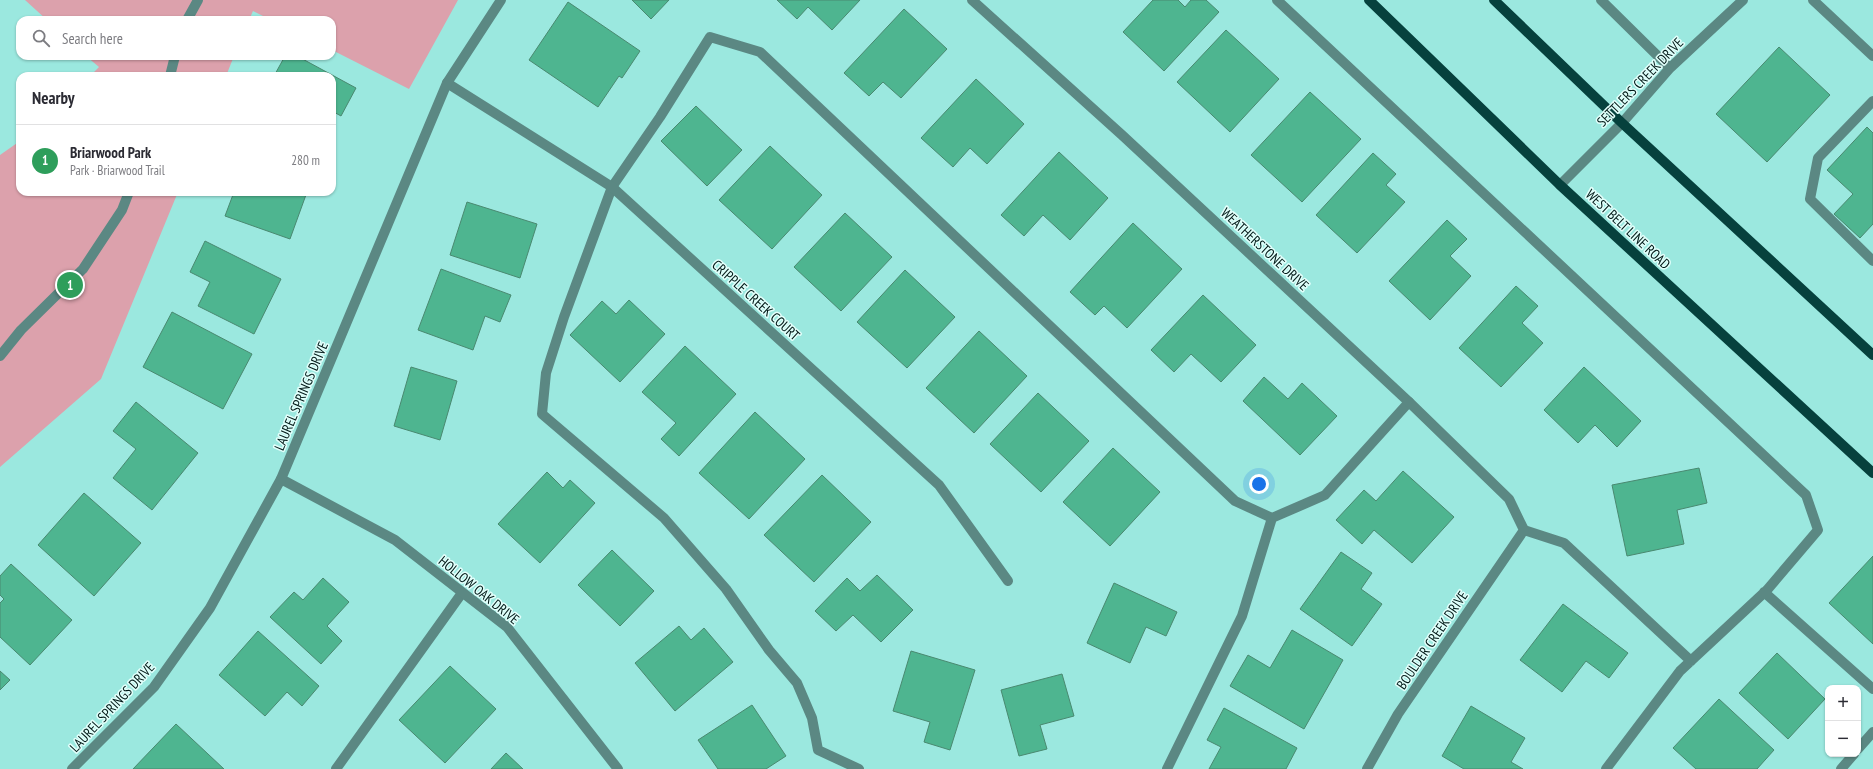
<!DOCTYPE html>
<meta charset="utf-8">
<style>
body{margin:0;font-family:"PT Sans Narrow",sans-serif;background:#f7f7f7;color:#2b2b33}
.controls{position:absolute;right:12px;bottom:12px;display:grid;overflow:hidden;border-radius:8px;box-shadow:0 1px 3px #0004}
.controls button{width:36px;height:36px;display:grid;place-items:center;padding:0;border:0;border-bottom:1px solid #e1e1e2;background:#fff;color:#2b2b33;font:20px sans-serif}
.you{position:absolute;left:1259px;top:484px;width:14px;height:14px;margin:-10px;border:3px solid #fff;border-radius:50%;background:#1a73e8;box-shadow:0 0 0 6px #1a73e833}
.badge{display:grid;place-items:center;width:26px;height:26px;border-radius:50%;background:#db2777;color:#fff;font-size:13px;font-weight:700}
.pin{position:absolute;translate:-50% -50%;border:2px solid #fff;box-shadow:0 1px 4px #0006}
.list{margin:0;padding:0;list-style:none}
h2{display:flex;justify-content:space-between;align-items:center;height:52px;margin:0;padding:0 16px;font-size:17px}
h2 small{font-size:13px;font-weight:400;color:#7c7c81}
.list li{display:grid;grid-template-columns:26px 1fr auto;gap:12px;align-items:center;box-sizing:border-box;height:72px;padding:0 16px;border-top:1px solid #e1e1e2}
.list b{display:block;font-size:15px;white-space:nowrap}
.list p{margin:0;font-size:13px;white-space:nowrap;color:#7c7c81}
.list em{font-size:13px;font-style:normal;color:#7c7c81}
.icon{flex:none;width:22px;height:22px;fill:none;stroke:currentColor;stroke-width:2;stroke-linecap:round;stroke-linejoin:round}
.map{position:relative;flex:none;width:1873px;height:769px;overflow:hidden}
.search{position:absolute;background:#fff;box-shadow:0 1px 3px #0004;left:16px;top:16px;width:320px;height:44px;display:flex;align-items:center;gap:10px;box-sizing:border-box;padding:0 14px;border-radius:12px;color:#7c7c81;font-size:15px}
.panel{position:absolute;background:#fff;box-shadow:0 1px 3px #0004;left:16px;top:72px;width:320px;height:124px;border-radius:12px}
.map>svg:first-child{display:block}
.green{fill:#dca1ac}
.building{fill:#4eb590;stroke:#498970}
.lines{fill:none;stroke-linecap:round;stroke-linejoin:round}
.service{stroke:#5b8883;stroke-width:10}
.pedestrian{stroke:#5b8883;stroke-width:10}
.minor{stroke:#5b8883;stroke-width:10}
.tertiary{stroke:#5b8883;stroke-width:10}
.primary{stroke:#06413d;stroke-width:10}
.labels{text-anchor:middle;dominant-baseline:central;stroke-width:3;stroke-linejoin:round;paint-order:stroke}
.street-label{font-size:14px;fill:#001917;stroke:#e2fffb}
</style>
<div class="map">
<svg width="1873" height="769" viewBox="0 0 1873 769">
<rect width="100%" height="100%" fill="#9be8df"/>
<path class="green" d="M 25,0 L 458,0 L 409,89 L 332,50 L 332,20 L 271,20 L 253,11 L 249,20 L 47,20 Z
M 86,56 L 234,56 L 226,76 L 90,76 L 99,67 Z
M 20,141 L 20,192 L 178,192 L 101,379 L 0,467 L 0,155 Z"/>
<path class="building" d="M 632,0 L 669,0 L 651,19 Z
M 777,0 L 860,0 L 832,30 L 808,7 L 797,19 Z
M 1153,0 L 1178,0 L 1185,7 L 1191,0 L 1206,0 L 1219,12 L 1164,71 L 1123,32 Z
M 568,2 L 640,51 L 622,78 L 619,76 L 598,107 L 529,60 Z
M 904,9 L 947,49 L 901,98 L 883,82 L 869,96 L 844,73 Z
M 1226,30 L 1279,79 L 1230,132 L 1177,82 Z
M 1779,47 L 1830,95 L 1767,162 L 1716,114 Z
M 285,56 L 297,56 L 356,88 L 341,116 L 332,111 L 332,76 L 274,76 Z
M 976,79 L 1024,124 L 987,164 L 970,148 L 953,167 L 921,138 Z
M 1310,92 L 1361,139 L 1302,202 L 1251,155 Z
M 696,106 L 742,150 L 707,186 L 661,141 Z
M 1867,127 L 1873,133 L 1873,224 L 1860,238 L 1834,214 L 1853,194 L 1827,170 Z
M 770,146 L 822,195 L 772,249 L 719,200 Z
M 1059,152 L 1108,198 L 1070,240 L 1043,215 L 1024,236 L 1001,215 Z
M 1373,153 L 1396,174 L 1386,185 L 1405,202 L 1357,253 L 1316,215 Z
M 234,192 L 307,192 L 290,239 L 225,216 Z
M 467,202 L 537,224 L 520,278 L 450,255 Z
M 845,213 L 892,257 L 841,311 L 794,267 Z
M 1447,220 L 1467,239 L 1450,256 L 1471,276 L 1430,320 L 1389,281 Z
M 1133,223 L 1182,269 L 1127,328 L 1104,306 L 1095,315 L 1070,292 Z
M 205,241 L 281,279 L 254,334 L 198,306 L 210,282 L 190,272 Z
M 441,269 L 511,295 L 500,322 L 485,316 L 473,350 L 418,330 Z
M 905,270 L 955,317 L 907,368 L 857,322 Z
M 1516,286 L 1538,306 L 1522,323 L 1543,343 L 1501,387 L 1459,348 Z
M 1203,295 L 1256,345 L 1221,382 L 1191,354 L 1174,372 L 1151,350 Z
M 629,300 L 665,334 L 620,382 L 570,335 L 602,301 L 616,314 Z
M 172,312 L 252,354 L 223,409 L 143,367 Z
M 979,331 L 1027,376 L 974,433 L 926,388 Z
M 685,346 L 736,394 L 679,456 L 661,439 L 676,423 L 642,392 Z
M 411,367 L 457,381 L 440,440 L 394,426 Z
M 1584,367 L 1641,421 L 1617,447 L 1595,425 L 1578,443 L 1544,410 Z
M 1264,377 L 1288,399 L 1302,383 L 1337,416 L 1300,455 L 1243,401 Z
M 1038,393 L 1089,441 L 1041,492 L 990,444 Z
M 136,402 L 198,453 L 152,510 L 113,478 L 136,449 L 113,431 Z
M 755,412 L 805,459 L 749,519 L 699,473 Z
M 1113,448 L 1160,492 L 1110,546 L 1063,502 Z
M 1699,468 L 1707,503 L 1677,510 L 1684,544 L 1627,556 L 1612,485 Z
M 1403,471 L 1454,517 L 1412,563 L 1374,530 L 1362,544 L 1336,520 L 1364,490 L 1376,501 Z
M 547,472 L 563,488 L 570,480 L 595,503 L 540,563 L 498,524 Z
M 822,475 L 871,522 L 814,582 L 764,535 Z
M 84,493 L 141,543 L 94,596 L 38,545 Z
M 612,550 L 654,591 L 620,626 L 578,585 Z
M 1341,552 L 1372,573 L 1361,589 L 1382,604 L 1352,646 L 1300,609 Z
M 1873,556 L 1873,644 L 1829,603 Z
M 11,564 L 72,620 L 30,665 L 0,637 L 0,603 L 4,599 L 0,595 L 0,576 Z
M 877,575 L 913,610 L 881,642 L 853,615 L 836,631 L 815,611 L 847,578 L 860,591 Z
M 323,578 L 349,602 L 327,626 L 342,641 L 321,664 L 270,617 L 294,592 L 303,600 Z
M 1114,583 L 1177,612 L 1166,636 L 1146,627 L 1130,663 L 1087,643 Z
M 1563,604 L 1628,653 L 1609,678 L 1586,661 L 1562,692 L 1520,660 Z
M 679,626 L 691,640 L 704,628 L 733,662 L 675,711 L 635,663 Z
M 1292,630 L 1343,660 L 1304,729 L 1230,686 L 1248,655 L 1270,668 Z
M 258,631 L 319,686 L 302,706 L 287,692 L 265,716 L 219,675 Z
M 911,651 L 975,670 L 950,750 L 924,742 L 930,722 L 893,711 Z
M 1777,653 L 1825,699 L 1788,739 L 1739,693 Z
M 450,666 L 496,709 L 445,763 L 399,720 Z
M 0,671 L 10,680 L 0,690 Z
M 1062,674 L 1074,716 L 1040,725 L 1047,749 L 1019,756 L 1001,690 Z
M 1719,699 L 1774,750 L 1757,769 L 1696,769 L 1673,748 Z
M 752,705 L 786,756 L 766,769 L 718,769 L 698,740 Z
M 1471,706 L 1525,738 L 1511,762 L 1523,769 L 1464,769 L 1442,756 Z
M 1224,708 L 1297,748 L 1286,769 L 1209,769 L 1221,747 L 1207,740 Z
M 176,724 L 224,769 L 133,769 Z
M 506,753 L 523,769 L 491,769 Z"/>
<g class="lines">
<path class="service" d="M 1277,0 L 1806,495 L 1818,530 L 1767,590 L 1680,671 L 1606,769
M 1873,101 L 1818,158 L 1810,199 L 1873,261
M 1524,530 L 1564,543 L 1691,661
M 1764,592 L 1873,689
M 336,769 L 462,593
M 859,769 L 818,750 L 812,718 L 797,683 L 769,650 L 726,589 L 664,518 L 542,414 L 546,373 L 564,317 L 612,187 L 660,117 L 710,37 L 760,52 L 1235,501 L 1272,518
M 1167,769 L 1242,616 L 1272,518 L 1325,495 L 1409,402"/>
<path class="pedestrian" d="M 187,20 L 198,0
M 170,76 L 175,56
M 0,356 L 21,330 L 83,269 L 122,210 L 129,192"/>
<path class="minor" d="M 972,0 L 1122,135 L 1409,402 L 1509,499 L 1524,530 L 1398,714 L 1367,769
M 1601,0 L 1670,68
M 1813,0 L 1873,56
M 447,83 L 612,187 L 939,485 L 1008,581
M 1560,185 L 1622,123 L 1670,68 L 1743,0
M 281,479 L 395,540 L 507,627 L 618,769
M 1858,749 L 1873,732
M 1841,769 L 1854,754"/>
<path class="tertiary" d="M 72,769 L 154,687 L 210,608 L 281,479 L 447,83 L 501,0"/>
<path class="primary" d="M 1369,0 L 1560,185 L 1873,473
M 1494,0 L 1622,123 L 1873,355"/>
</g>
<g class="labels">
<g class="street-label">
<text transform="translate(1640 82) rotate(-46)">SETTLERS CREEK DRIVE</text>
<text transform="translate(1628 229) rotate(43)">WEST BELT LINE ROAD</text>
<text transform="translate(1265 249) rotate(43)">WEATHERSTONE DRIVE</text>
<text transform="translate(756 300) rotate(42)">CRIPPLE CREEK COURT</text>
<text transform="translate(301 396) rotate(-67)">LAUREL SPRINGS DRIVE</text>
<text transform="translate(479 590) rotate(39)">HOLLOW OAK DRIVE</text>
<text transform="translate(1432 640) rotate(-56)">BOULDER CREEK DRIVE</text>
<text transform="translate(112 707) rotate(-47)">LAUREL SPRINGS DRIVE</text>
</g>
</g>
</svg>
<div class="controls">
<button>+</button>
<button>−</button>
</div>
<div class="you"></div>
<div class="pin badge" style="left:70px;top:285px;background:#2e9e5b">1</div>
<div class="search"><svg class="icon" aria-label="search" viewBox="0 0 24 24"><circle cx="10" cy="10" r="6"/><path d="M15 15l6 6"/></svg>Search here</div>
<section class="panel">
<h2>Nearby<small></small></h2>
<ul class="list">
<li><span class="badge" style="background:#2e9e5b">1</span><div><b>Briarwood Park</b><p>Park · Briarwood Trail</p></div><em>280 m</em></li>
</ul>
</section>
</div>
